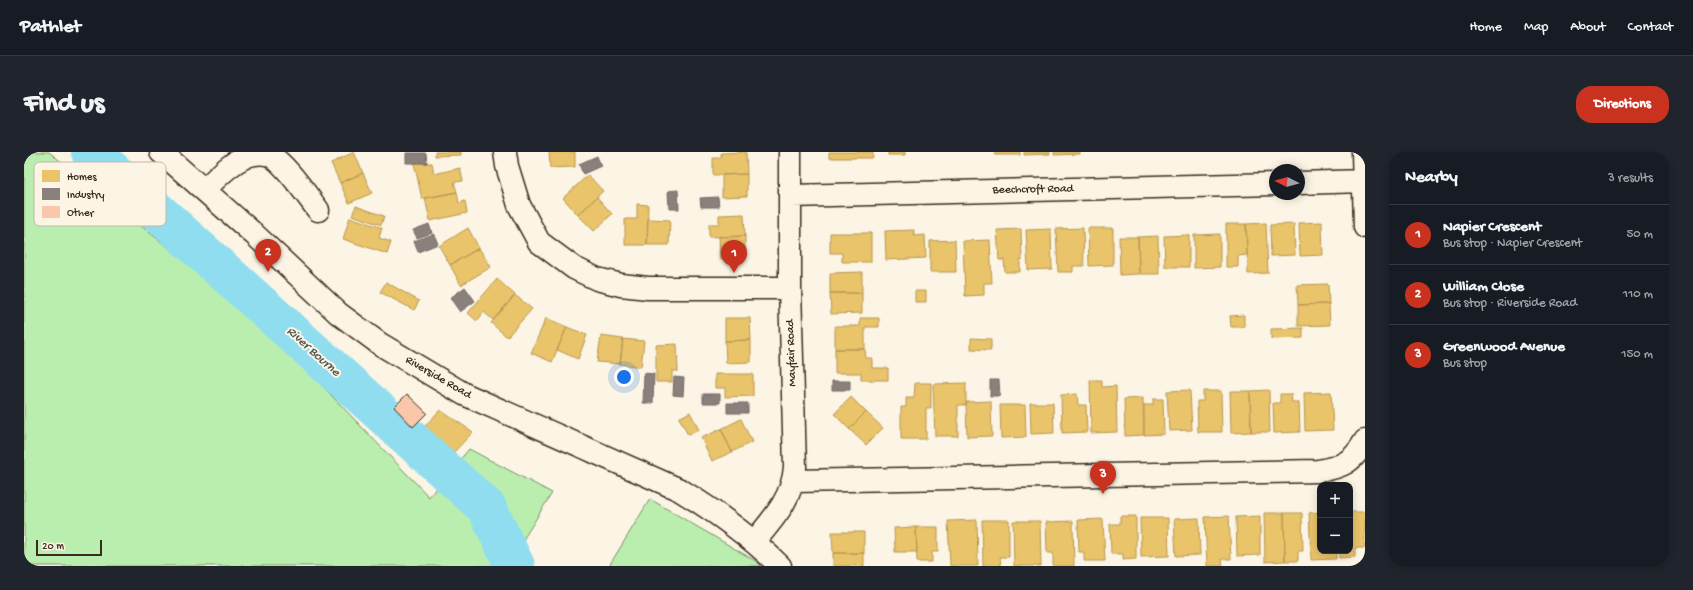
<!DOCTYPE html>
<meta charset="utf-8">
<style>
body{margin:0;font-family:"Gochi Hand",sans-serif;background:#20242c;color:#f1f3f6}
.controls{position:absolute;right:12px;bottom:12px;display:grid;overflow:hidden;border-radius:8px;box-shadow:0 2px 10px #0003}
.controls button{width:36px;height:36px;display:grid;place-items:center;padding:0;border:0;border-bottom:1px solid #363941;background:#171b24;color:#f1f3f6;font:20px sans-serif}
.compass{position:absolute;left:1245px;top:12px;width:36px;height:36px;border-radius:50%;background:#171b24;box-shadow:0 2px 10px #0003;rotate:275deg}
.scale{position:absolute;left:12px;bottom:10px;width:66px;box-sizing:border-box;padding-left:4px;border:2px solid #3b2a1e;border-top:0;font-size:11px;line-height:14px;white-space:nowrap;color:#3b2a1e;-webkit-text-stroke:3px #fcf5e5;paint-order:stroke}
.you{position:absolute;left:600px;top:225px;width:14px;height:14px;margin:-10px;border:3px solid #fff;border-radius:50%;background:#1a73e8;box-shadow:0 0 0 6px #1a73e833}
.badge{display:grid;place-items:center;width:26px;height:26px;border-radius:50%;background:#c8321e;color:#fff;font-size:13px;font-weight:700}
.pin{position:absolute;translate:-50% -33px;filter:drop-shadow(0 1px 2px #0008)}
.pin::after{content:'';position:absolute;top:21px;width:14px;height:12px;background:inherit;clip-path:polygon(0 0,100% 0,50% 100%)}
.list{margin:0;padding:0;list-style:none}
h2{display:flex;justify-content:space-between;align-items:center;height:52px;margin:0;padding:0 16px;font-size:17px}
h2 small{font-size:13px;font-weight:400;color:#9ea1a6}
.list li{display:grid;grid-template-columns:26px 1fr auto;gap:12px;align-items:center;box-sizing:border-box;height:60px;padding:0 16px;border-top:1px solid #363941}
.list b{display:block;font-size:15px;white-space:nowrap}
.list p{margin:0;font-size:13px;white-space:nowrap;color:#9ea1a6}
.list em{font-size:13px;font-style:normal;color:#9ea1a6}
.map{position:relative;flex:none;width:1341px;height:414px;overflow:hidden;border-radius:16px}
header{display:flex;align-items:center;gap:24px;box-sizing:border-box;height:56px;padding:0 20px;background:#171b24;border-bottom:1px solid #363941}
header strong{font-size:19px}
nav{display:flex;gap:22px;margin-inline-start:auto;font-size:14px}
.intro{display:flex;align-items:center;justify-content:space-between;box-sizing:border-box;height:96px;padding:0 24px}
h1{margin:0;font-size:28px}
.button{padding:10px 18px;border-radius:16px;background:#c8321e;color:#fff;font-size:14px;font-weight:700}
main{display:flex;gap:24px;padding:0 24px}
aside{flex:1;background:#171b24;border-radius:16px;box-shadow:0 2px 10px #0003}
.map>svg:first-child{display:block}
.green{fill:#baeeae;stroke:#7a8c66}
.homes{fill:#e9c46a;stroke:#b59653}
.industry{fill:#8a817c;stroke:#726760}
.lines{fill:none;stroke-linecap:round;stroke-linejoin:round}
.river{stroke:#90ddef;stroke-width:40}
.building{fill:#fac7aa;stroke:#3b2a1e}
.minor-casing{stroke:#3b2a1e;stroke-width:25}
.minor{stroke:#fcf5e5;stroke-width:22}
.labels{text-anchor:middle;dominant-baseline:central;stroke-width:4;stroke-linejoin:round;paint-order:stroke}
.street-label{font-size:12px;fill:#3b2a1e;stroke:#fcf5e5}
.water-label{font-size:13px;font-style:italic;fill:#505752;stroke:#fcf5e5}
.key{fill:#fcf5e5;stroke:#c2b8a9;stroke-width:1}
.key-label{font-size:11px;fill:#3b2a1e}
</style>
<header>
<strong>Pathlet</strong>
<nav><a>Home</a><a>Map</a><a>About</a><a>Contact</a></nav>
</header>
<div class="intro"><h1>Find us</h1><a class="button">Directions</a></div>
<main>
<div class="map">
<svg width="1341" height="414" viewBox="0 0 1341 414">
<rect width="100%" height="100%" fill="#fcf5e5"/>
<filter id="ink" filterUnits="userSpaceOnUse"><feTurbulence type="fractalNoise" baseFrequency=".025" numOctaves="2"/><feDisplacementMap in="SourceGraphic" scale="8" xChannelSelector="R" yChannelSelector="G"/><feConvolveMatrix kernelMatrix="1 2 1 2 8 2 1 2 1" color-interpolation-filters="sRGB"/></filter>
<g filter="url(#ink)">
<path class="green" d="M 0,0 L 25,0 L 236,169 L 405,345 L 445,297 L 528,341 L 497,391 L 508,414 L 0,414 Z
M 626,347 L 735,411 L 737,414 L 585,414 Z"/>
<path class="homes" d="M 330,0 L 339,21 L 316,31 L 307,11 Z
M 411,0 L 437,0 L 437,3 L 411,4 Z
M 525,0 L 551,0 L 551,15 L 526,16 Z
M 722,0 L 723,22 L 689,23 L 689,6 L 697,6 L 697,1 Z
M 805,0 L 849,0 L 849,6 L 805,6 Z
M 864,0 L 881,0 L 881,3 L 864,3 Z
M 971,0 L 996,0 L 996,3 L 971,3 Z
M 1000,0 L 1026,0 L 1026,2 L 1000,3 Z
M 1030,0 L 1056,0 L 1056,2 L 1030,3 Z
M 390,11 L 408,11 L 410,22 L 436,16 L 439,29 L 430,30 L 433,40 L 398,47 Z
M 339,21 L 348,41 L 325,51 L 316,31 Z
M 723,22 L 723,44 L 698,45 L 698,23 Z
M 564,23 L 579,39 L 554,63 L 539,46 Z
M 433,40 L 435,51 L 441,49 L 443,61 L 406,69 L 401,46 Z
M 573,45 L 588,62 L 570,79 L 554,63 Z
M 613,52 L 624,53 L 623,93 L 601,93 L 601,67 L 613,67 Z
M 332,54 L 360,64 L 357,73 L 328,63 Z
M 720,62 L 721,84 L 685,85 L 685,72 L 695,72 L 695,63 Z
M 326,65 L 358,76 L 355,86 L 367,90 L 363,102 L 319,87 Z
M 624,67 L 646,68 L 645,93 L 623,93 Z
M 1298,70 L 1299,103 L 1276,104 L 1275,71 Z
M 1242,71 L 1244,121 L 1224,122 L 1222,72 Z
M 1202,72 L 1222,72 L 1223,103 L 1214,104 L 1214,115 L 1202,115 Z
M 1270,72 L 1271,103 L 1247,104 L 1246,73 Z
M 444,76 L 455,96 L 426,113 L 415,94 Z
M 1059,76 L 1060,114 L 1049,114 L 1049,120 L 1034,120 L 1032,77 Z
M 1064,76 L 1089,76 L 1089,113 L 1065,114 Z
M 997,77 L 998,108 L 996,108 L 996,120 L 981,120 L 980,108 L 975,108 L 973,78 Z
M 1027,77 L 1028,117 L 1004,118 L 1002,78 Z
M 890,78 L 890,84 L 901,83 L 902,106 L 862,108 L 861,79 Z
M 806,81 L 847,81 L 847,110 L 818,110 L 818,101 L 806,101 Z
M 1196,82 L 1196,115 L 1170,116 L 1170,83 Z
M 1165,83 L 1165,115 L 1141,115 L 1140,84 Z
M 721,84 L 721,106 L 696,107 L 695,85 Z
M 1134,84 L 1135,122 L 1115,122 L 1114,85 Z
M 1095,85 L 1114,85 L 1115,122 L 1096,123 Z
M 931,88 L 932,120 L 906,120 L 906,89 Z
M 966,88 L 968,131 L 960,131 L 960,143 L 941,144 L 939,89 Z
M 455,96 L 467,115 L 437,133 L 426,113 Z
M 838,120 L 838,141 L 806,141 L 806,121 Z
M 473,127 L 491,143 L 469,168 L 460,160 L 453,169 L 444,161 Z
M 362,130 L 395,149 L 390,158 L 356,140 Z
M 1304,132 L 1305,152 L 1274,153 L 1273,133 Z
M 891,139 L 902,139 L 902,150 L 891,150 Z
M 806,141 L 838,141 L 838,161 L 807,162 Z
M 491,143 L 508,157 L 483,185 L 467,171 Z
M 1305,152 L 1306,173 L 1274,174 L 1274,153 Z
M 1220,163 L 1220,175 L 1207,175 L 1206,164 Z
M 522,166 L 543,175 L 528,210 L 507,201 Z
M 701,166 L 726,166 L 727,188 L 701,189 Z
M 836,166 L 855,166 L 855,175 L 841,175 L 841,197 L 811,197 L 811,174 L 836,174 Z
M 543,175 L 563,183 L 554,207 L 533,198 Z
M 1279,176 L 1279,186 L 1247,187 L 1247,177 Z
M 577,184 L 599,187 L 596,212 L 573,210 Z
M 947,186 L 967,187 L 967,198 L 947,197 Z
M 599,187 L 620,189 L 617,215 L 596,212 Z
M 727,188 L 727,210 L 702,211 L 701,189 Z
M 653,192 L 654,219 L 648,219 L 648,230 L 632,230 L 632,193 Z
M 811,197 L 841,197 L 842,206 L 848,206 L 848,216 L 864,216 L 864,228 L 837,228 L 837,221 L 811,221 Z
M 691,222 L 729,222 L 729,244 L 701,245 L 701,236 L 691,236 Z
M 1066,228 L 1078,228 L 1078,235 L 1092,234 L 1093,280 L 1067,281 Z
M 891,231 L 907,231 L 907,256 L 902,256 L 902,287 L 877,287 L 877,255 L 882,255 L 882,246 L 890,246 Z
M 942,231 L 942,253 L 934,253 L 934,284 L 911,284 L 909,232 Z
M 1166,238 L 1168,278 L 1145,279 L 1143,239 Z
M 1245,238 L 1246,280 L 1227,280 L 1226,239 Z
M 1179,239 L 1197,239 L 1198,280 L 1174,280 L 1173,249 L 1179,249 Z
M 1206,239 L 1226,239 L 1227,280 L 1207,281 Z
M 1307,240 L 1309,278 L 1281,279 L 1280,241 Z
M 1053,242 L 1054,253 L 1062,253 L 1063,280 L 1038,281 L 1037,243 Z
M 1256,242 L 1267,242 L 1268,250 L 1275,250 L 1276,280 L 1250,281 L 1249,251 L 1256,251 Z
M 827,245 L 842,260 L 825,277 L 810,262 Z
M 1119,246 L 1120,283 L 1101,284 L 1100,247 Z
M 1129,247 L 1139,247 L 1140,282 L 1120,283 L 1120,253 L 1129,253 Z
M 967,249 L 968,284 L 943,285 L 942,250 Z
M 1006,251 L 1029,251 L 1030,281 L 1007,282 Z
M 976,253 L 1001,253 L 1002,285 L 977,286 Z
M 416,258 L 449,280 L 427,303 L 399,276 Z
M 666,260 L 675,278 L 664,283 L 655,266 Z
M 842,260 L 859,276 L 842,293 L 825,277 Z
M 717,267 L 728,290 L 708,300 L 697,277 Z
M 697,277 L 708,300 L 688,309 L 677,286 Z
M 1296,360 L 1296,399 L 1312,399 L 1312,407 L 1287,408 L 1285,361 Z
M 1326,360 L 1341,360 L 1341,396 L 1331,396 L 1331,405 L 1315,406 L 1315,399 L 1326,399 Z
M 1240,361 L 1260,361 L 1261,409 L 1241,410 Z
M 1260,361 L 1278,361 L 1279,399 L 1274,399 L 1274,409 L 1261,409 Z
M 1096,364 L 1112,364 L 1112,407 L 1099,408 L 1099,402 L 1087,402 L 1086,372 L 1096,372 Z
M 1205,364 L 1207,407 L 1198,407 L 1199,414 L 1183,414 L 1181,365 Z
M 1236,364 L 1236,403 L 1213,404 L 1212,365 Z
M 1116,366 L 1144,366 L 1145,404 L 1117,405 Z
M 1175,366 L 1176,403 L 1152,404 L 1150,367 Z
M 1079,367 L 1081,409 L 1060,409 L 1060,400 L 1055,400 L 1054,368 Z
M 953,368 L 954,414 L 926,414 L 924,369 Z
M 958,368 L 985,368 L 985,405 L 976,405 L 977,414 L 959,414 Z
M 989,369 L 1016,369 L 1017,414 L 990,414 Z
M 1049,369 L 1050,414 L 1029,414 L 1029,401 L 1023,401 L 1022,370 Z
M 892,375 L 914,375 L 914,400 L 908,400 L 908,410 L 893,410 Z
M 892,375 L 893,400 L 871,400 L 870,376 Z
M 808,380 L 840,380 L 840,401 L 809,401 Z
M 809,401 L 840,401 L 840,414 L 809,414 Z"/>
<path class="industry" d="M 382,1 L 402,1 L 403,11 L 382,11 Z
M 573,4 L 577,14 L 559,22 L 555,12 Z
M 654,38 L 655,57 L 645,57 L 644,39 Z
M 694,45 L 695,55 L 677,55 L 676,46 Z
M 405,72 L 408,81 L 393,86 L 389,78 Z
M 410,82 L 414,92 L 394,100 L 390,89 Z
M 441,135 L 451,149 L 436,160 L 426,146 Z
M 620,221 L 630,222 L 629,251 L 619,251 Z
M 650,225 L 660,226 L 659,244 L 649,243 Z
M 966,228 L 975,228 L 976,244 L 966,244 Z
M 808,229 L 826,229 L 826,238 L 808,238 Z
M 679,242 L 696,242 L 696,251 L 679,251 Z
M 703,251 L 724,251 L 724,261 L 703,261 Z"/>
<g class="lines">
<path class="river" d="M 67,0 L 463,356 L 491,414"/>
</g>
<path class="building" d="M 383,242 L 403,261 L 389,275 L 370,255 Z"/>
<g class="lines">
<defs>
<path id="minor" d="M 137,0 L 230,82 L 314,161 L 356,192 L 440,242 L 656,338 C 692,360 726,384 756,414
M 481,0 L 483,14 L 495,53 L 515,90 L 550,116 L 573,127 L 597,133 L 624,136 L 766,136
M 1339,0 L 1341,75
M 1275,31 L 1340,29
M 181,37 C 193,26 204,13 219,6 C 225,2 235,1 242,2 C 257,5 284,45 294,58
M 767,44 L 1251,32
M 770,329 L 1294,319 C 1318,315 1328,311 1341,289
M 730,390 C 749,367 769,346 771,315 L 766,136 L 766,0"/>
</defs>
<use href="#minor" class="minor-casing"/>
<use href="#minor" class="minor"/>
</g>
</g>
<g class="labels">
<g class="street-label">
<text transform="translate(1009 38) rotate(-1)">Beechcroft Road</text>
<text transform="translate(768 201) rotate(-92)">Mayfair Road</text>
<text transform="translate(414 226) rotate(30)">Riverside Road</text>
</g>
<g class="water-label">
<text transform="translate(289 200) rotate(42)">River Bourne</text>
</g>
</g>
<rect x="10" y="10" width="132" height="64" rx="6" class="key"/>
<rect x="18" y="18" width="18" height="12" fill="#e9c46a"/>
<rect x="18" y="36" width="18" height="12" fill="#8a817c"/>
<rect x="18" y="54" width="18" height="12" fill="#fac7aa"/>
<g class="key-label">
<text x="43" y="28">Homes</text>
<text x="43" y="46">Industry</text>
<text x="43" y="64">Other</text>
</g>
</svg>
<div class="controls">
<button>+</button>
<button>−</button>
</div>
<svg class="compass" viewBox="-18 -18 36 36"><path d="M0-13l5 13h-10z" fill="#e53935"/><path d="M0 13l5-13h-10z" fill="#9ea1a6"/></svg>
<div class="scale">20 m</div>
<div class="you"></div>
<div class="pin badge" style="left:710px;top:121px">1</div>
<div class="pin badge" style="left:244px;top:120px">2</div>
<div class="pin badge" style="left:1079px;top:342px">3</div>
</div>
<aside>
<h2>Nearby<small>3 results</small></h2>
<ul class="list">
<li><span class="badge">1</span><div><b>Napier Crescent</b><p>Bus stop · Napier Crescent</p></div><em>50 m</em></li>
<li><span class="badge">2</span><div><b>William Close</b><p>Bus stop · Riverside Road</p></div><em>110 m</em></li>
<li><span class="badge">3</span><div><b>Greenwood Avenue</b><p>Bus stop</p></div><em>150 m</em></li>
</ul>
</aside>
</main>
